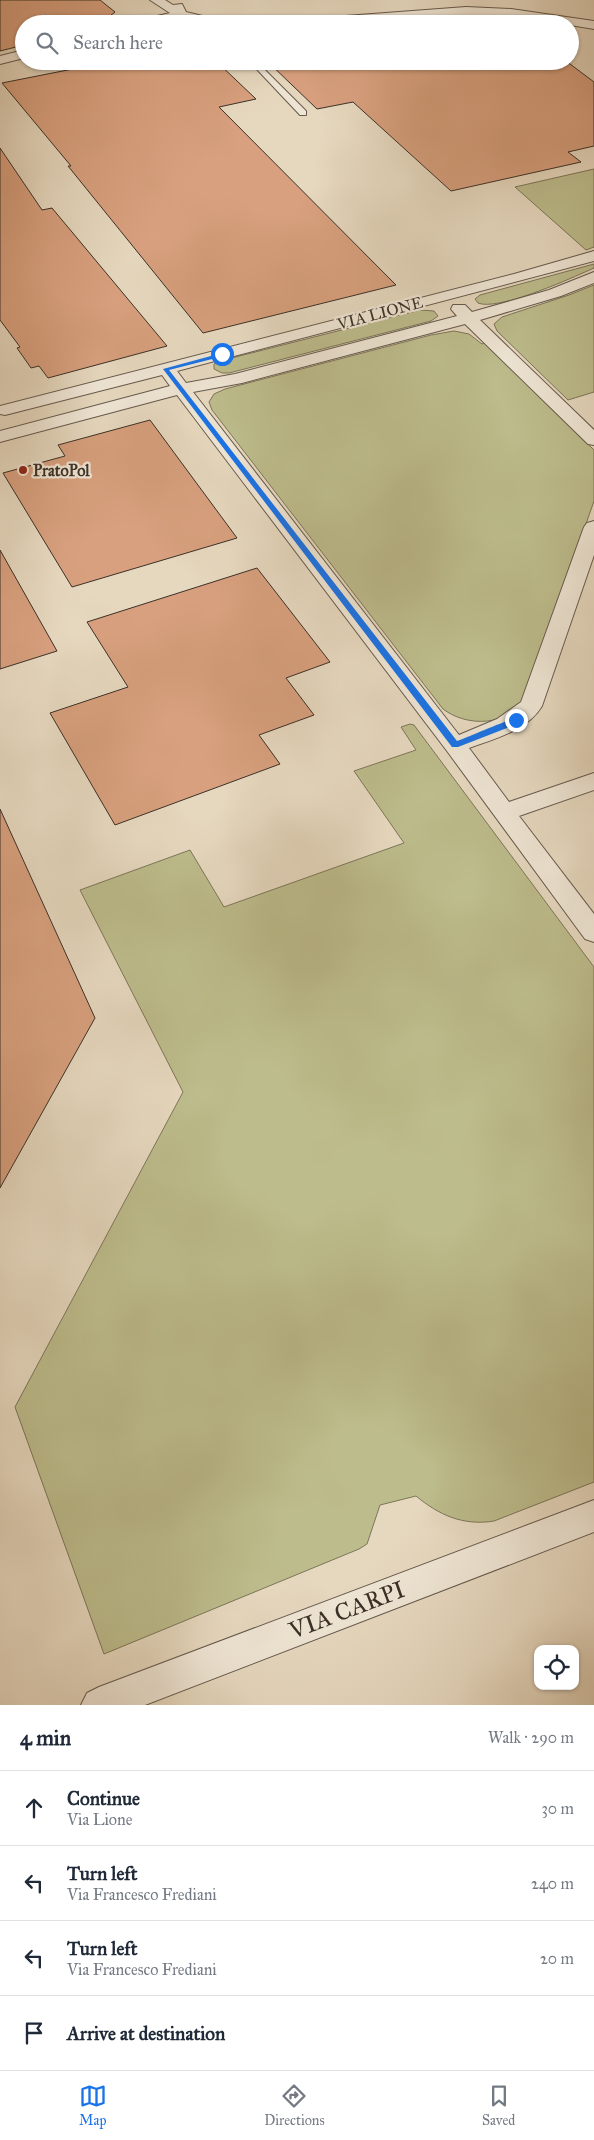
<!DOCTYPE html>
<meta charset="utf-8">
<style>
body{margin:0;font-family:"IM FELL Great Primer",serif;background:#f2f2f3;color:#1f2937}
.controls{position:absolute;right:15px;bottom:15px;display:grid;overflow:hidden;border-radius:10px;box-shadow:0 1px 4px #0004}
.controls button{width:45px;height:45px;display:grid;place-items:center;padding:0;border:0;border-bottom:1px solid #e0e1e3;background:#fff;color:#1f2937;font:25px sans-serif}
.stop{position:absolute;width:15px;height:15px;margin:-11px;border:4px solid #1a73e8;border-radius:50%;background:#fff}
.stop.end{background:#1a73e8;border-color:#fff;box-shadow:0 1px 5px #0008}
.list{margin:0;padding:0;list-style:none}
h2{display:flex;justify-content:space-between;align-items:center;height:65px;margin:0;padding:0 20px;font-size:21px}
h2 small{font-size:16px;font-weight:400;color:#747a83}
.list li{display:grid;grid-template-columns:32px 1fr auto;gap:15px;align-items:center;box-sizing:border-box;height:75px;padding:0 20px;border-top:1px solid #e0e1e3}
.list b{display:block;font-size:19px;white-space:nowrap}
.list p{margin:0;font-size:16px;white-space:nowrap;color:#747a83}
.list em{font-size:16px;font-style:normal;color:#747a83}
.icon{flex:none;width:28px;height:28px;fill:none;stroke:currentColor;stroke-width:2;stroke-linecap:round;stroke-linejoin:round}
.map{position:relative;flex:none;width:594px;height:1705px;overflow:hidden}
.search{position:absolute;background:#fff;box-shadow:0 1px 4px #0004;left:15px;right:15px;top:15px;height:55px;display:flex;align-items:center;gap:12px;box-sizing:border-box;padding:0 18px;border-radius:28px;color:#747a83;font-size:19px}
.sheet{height:365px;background:#fff}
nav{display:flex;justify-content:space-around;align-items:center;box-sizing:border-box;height:70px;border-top:1px solid #e0e1e3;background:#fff;font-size:14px;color:#747a83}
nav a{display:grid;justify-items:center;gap:2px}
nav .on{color:#1a73e8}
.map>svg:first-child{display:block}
.green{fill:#bdbc8c;stroke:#7c765a}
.building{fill:#d8a07e;stroke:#3b3028}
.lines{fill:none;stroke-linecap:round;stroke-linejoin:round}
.service-casing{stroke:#665a4e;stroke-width:2}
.minor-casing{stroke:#665a4e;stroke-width:2}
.service{fill:#efe6d5;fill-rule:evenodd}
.minor{fill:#efe6d5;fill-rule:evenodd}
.route{fill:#1a73e8}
.poi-dot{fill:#8f2418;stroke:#efe6d5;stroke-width:2}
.labels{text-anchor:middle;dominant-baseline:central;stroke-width:4.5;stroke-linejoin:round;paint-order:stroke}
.far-street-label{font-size:16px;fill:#3b3028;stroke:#efe6d5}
.far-poi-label{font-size:16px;font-weight:bold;fill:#3b3028;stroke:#efe6d5;text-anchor:start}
.near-street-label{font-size:24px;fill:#3b3028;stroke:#efe6d5}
</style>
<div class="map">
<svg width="594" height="1705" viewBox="0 0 594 1705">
<rect width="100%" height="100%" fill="#e6d8bf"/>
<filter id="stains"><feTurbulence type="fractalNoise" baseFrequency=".004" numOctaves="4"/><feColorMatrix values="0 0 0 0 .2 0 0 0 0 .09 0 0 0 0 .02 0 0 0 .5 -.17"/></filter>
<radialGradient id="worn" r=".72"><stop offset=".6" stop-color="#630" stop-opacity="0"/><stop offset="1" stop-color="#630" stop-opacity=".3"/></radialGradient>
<path class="green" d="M 594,169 L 594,247 L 586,250 L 515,187 Z
M 594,264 L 594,268 L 585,272 C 565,281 497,311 478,303 L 475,299 L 480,295 Z
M 594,285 L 594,392 L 568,400 L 497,331 L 494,324 L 502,317 L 569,295 Z
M 420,310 L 434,311 L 438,316 L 431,321 L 229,373 L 222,373 L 214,369 L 214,364 L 220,361 Z
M 454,331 L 469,334 L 482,344 L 484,343 L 594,450 L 594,501 L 528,689 C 525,694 523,702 519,706 C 499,727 464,725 443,709 L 212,410 L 209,402 L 214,394 L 225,389 L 431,335 Z
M 410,724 L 414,725 L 594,967 L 594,1482 L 494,1521 C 463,1526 439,1515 416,1496 L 380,1505 L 367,1544 L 359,1549 L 104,1654 L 15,1407 L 183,1092 L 80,890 L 190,850 L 224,907 L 404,843 L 354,771 L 416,750 L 401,727 Z"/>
<path class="building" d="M 0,0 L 100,0 L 115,12 L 100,24 L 24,24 L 24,45 L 0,51 Z
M 113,61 L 216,61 L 256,99 L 219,107 L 396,285 L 203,333 L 68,166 L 71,166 L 2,83 Z
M 267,61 L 566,61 L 594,82 L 594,146 L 568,152 L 581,162 L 451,191 L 353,102 L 317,109 Z
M 0,148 L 42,210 L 52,208 L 167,346 L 48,378 L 39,366 L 31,368 L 17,348 L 20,347 L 0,320 Z
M 150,420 L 237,538 L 72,587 L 3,473 L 65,456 L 58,445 Z
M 0,550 L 57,651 L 0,669 Z
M 257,568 L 330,662 L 286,678 L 314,715 L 259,735 L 280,764 L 115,825 L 50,713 L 128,687 L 87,622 Z
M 0,809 L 95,1018 L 0,1188 Z"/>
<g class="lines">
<defs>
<path id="service" d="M 249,61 L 256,61 L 306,111 L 306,115 L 300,115 Z"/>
<path id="minor" d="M 150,0 L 165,0 L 173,5 L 182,4 L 186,12 L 223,21 L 224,24 L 203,24 L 181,18 L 157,24 L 135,24 L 136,21 L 170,13 Z
M 466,7 L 511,9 L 594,21 L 594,29 L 570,25 L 570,24 L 511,17 L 466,15 L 346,24 L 286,24 L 292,20 Z
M 24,50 L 24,58 L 0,64 L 0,56 Z
M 594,251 L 594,261 L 177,371 L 186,383 L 235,374 L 457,316 L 451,309 L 453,305 L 465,305 L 472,312 L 549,290 L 594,272 L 594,283 L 561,296 L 480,320 L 594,430 L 594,445 L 588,444 L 465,324 L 242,383 L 193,392 L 459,735 L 497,719 L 521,702 L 584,527 L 587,523 L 594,521 L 594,555 L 542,706 C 528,730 494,739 469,748 L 509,802 L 594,773 L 594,790 L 519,816 L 594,914 L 594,942 L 585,939 L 447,751 L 177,395 L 0,442 L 0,431 L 170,386 L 162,375 L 5,415 L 0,414 L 0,406 L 514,274 Z
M 594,1500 L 594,1532 L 145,1705 L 81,1705 L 87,1693 L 99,1687 Z"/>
</defs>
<use href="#service" class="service-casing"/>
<use href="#minor" class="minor-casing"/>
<use href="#service" class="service"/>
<use href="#minor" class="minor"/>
</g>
<path class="route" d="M 222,353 L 224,356 L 169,370 L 457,741 C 466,738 513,717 518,718 L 518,721 L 507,728 L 458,747 L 452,747 L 163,369 Z"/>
<circle class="poi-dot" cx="23" cy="470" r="5"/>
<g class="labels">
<g class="far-street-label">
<text transform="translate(380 313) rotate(-15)">VIA LIONE</text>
</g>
<g class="far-poi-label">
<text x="33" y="470">PratoPol</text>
</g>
<g class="near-street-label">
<text transform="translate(347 1610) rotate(-21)">VIA CARPI</text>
</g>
</g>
<rect width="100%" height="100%" filter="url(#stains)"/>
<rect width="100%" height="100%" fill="url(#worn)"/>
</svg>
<div class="controls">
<button><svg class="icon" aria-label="locate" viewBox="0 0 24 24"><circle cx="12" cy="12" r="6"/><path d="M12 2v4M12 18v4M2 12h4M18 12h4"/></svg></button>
</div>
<div class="stop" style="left:222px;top:354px"></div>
<div class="stop end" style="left:516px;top:720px"></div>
<div class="search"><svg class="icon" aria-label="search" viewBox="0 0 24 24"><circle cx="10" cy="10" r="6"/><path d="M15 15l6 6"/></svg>Search here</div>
</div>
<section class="sheet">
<h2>4 min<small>Walk · 290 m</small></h2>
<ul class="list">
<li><svg class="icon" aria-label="ahead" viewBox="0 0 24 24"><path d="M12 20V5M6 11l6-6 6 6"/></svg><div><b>Continue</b><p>Via Lione</p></div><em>30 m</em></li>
<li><svg class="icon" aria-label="left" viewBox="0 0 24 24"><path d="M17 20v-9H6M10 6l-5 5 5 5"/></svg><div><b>Turn left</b><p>Via Francesco Frediani</p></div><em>240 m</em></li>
<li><svg class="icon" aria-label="left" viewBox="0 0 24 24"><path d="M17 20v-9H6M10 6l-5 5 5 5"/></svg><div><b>Turn left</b><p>Via Francesco Frediani</p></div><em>20 m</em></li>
<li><svg class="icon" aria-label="arrive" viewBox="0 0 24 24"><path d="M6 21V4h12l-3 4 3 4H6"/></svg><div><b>Arrive at destination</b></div></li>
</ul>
</section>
<nav>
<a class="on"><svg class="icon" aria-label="map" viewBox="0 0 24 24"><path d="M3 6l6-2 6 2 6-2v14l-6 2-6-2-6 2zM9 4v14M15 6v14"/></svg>Map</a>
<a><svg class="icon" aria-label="directions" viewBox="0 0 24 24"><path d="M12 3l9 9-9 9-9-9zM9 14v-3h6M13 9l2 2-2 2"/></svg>Directions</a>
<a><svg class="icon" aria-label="saved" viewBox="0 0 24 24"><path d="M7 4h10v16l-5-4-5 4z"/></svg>Saved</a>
</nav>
